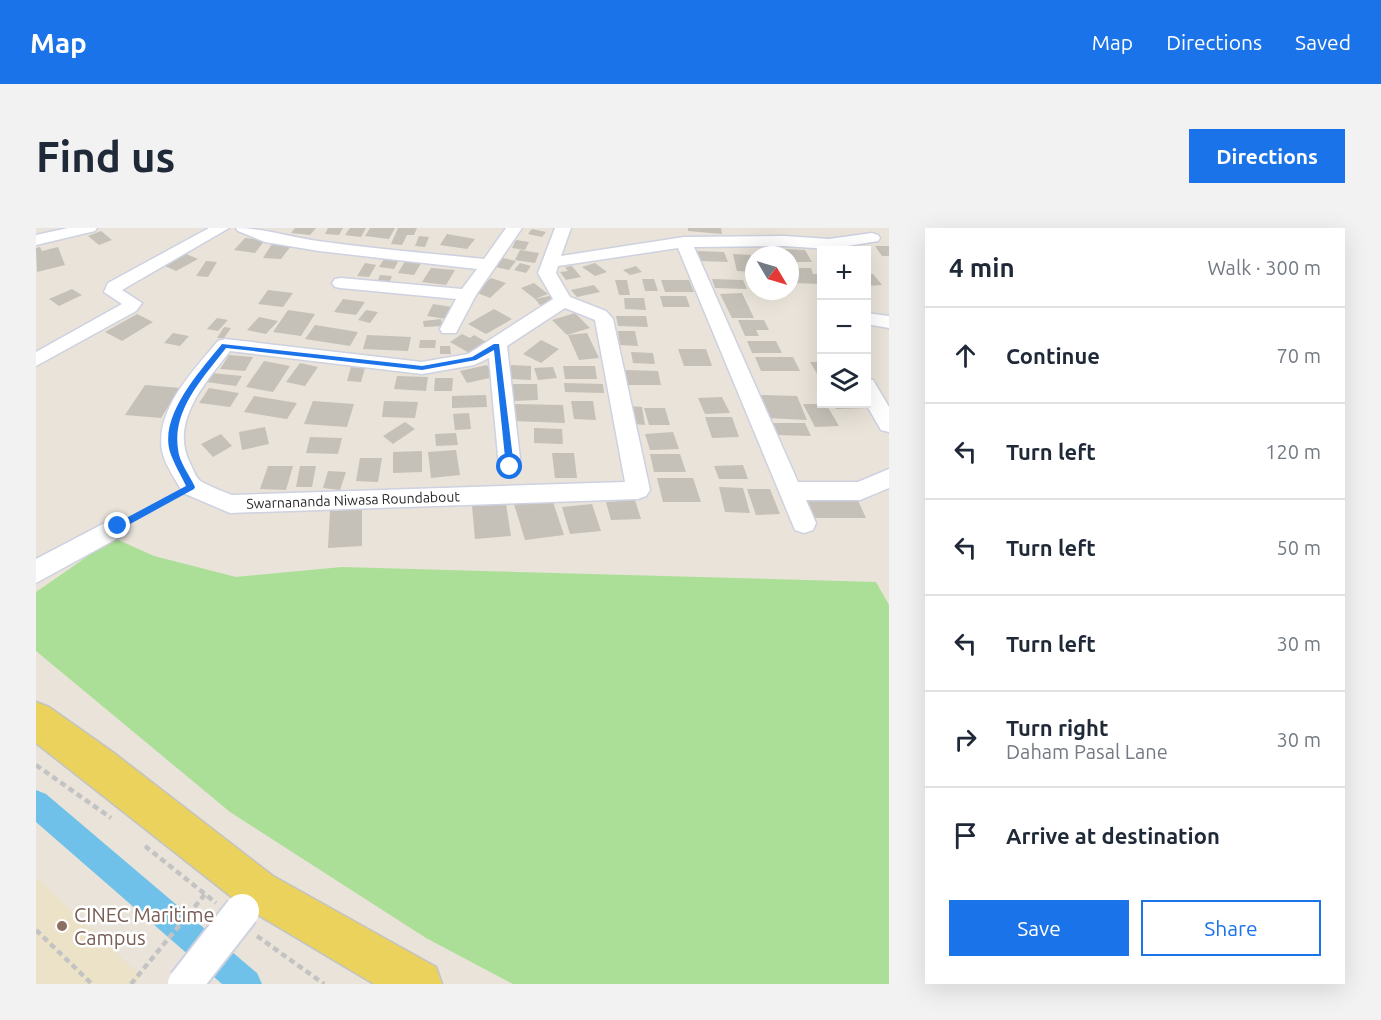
<!DOCTYPE html>
<meta charset="utf-8">
<style>
body{margin:0;font-family:Ubuntu,sans-serif;background:#f2f2f3;color:#1f2937}
.controls{position:absolute;right:18px;top:18px;display:grid;overflow:hidden;border-radius:0px;box-shadow:0 6px 24px #0002}
.controls button{width:54px;height:54px;display:grid;place-items:center;padding:0;border:0;border-bottom:2px solid #e0e1e3;background:#fff;color:#1f2937;font:30px sans-serif}
.compass{position:absolute;left:709px;top:18px;width:54px;height:54px;border-radius:50%;background:#fff;box-shadow:0 6px 24px #0002;rotate:128deg}
.stop{position:absolute;width:18px;height:18px;margin:-14px;border:4px solid #1a73e8;border-radius:50%;background:#fff}
.stop.end{background:#1a73e8;border-color:#fff;box-shadow:0 2px 6px #0008}
.list{margin:0;padding:0;list-style:none}
h2{display:flex;justify-content:space-between;align-items:center;height:78px;margin:0;padding:0 24px;font-size:26px}
h2 small{font-size:20px;font-weight:400;color:#747a83}
.list li{display:grid;grid-template-columns:39px 1fr auto;gap:18px;align-items:center;box-sizing:border-box;height:96px;padding:0 24px;border-top:2px solid #e0e1e3}
.list b{display:block;font-size:22px;white-space:nowrap}
.list p{margin:0;font-size:20px;white-space:nowrap;color:#747a83}
.list em{font-size:20px;font-style:normal;color:#747a83}
.actions{display:flex;gap:12px;padding:18px 24px}
.actions a{flex:1;padding:14px 0;border:2px solid #1a73e8;border-radius:0px;text-align:center;font-size:21px;color:#1a73e8}
.actions .main{background:#1a73e8;color:#fff}
.icon{flex:none;width:33px;height:33px;fill:none;stroke:currentColor;stroke-width:2;stroke-linecap:round;stroke-linejoin:round}
.map{position:relative;flex:none;width:853px;height:756px;overflow:hidden;border-radius:0px}
header{display:flex;align-items:center;gap:36px;box-sizing:border-box;height:84px;padding:0 30px;background:#1a73e8;color:#fff}
header strong{font-size:28px}
nav{display:flex;gap:33px;margin-inline-start:auto;font-size:21px}
.intro{display:flex;align-items:center;justify-content:space-between;box-sizing:border-box;height:144px;padding:0 36px}
h1{margin:0;font-size:42px}
.button{padding:15px 27px;border-radius:0px;background:#1a73e8;color:#fff;font-size:21px;font-weight:700}
main{display:flex;gap:36px;padding:0 36px}
aside{flex:1;background:#fff;border-radius:0px;box-shadow:0 6px 24px #0002}
.map>svg:first-child{display:block}
.education{fill:#ebe2c8}
.green{fill:#abdf97}
.lines{fill:none;stroke-linecap:round;stroke-linejoin:round}
.canal{fill:#6fc1e9;fill-rule:evenodd}
.building{fill:#c5c1b8}
.minor-casing{stroke:#ced1e0;stroke-width:3}
.major-casing{stroke:#c3c3c3;stroke-width:3}
.path-far1{stroke:#c3c3c3;stroke-width:3;stroke-dasharray:4 2;stroke-linecap:butt}
.path{stroke:#c3c3c3;stroke-width:4.5;stroke-dasharray:6 4;stroke-linecap:butt}
.minor{fill:#fff;fill-rule:evenodd}
.major{fill:#ead25d;fill-rule:evenodd}
.minor-bridge-casing{stroke:#ced1e0;stroke-width:38;stroke-linecap:butt}
.minor-bridge{stroke:#fff;stroke-width:34}
.route{fill:#1a73e8}
.education-dot{fill:#8d6e63;stroke:#fff;stroke-width:2}
.labels{text-anchor:middle;dominant-baseline:central;stroke-width:5;stroke-linejoin:round;paint-order:stroke}
.far-street-label{font-size:14px;fill:#272727;stroke:#fff}
.near-education-label{font-size:20px;fill:#785e54;stroke:#fff;text-anchor:start}
</style>
<header>
<strong>Map</strong>
<nav><a>Map</a><a>Directions</a><a>Saved</a></nav>
</header>
<div class="intro"><h1>Find us</h1><a class="button">Directions</a></div>
<main>
<div class="map">
<svg width="853" height="756" viewBox="0 0 853 756">
<rect width="100%" height="100%" fill="#e9e3d9"/>
<path class="education" d="M 0,649 L 105,748 L 99,756 L 0,756 Z"/>
<path class="green" d="M 78,310 L 118,328 L 200,349 L 306,339 L 840,354 L 853,377 L 853,756 L 477,756 L 390,710 L 194,584 L 0,423 L 0,364 Z"/>
<g class="lines">
<path class="canal" d="M 0,562 L 10,566 L 221,745 L 226,756 L 186,756 L 0,594 Z"/>
</g>
<path class="building" d="M 259,0 L 280,0 L 274,7 L 255,5 Z
M 292,0 L 307,0 L 303,7 L 289,6 Z
M 314,0 L 330,0 L 325,9 L 309,7 Z
M 334,0 L 359,0 L 353,11 L 329,8 Z
M 362,0 L 381,0 L 378,7 L 371,7 L 366,17 L 355,16 Z
M 652,0 L 685,0 L 686,6 L 652,3 Z
M 496,1 L 510,4 L 506,9 L 492,6 Z
M 65,3 L 76,12 L 63,17 L 52,8 Z
M 411,6 L 439,11 L 431,21 L 404,17 Z
M 383,8 L 393,9 L 389,19 L 379,18 Z
M 209,10 L 229,12 L 219,25 L 198,22 Z
M 480,12 L 493,14 L 489,22 L 476,20 Z
M 236,16 L 255,18 L 245,31 L 227,30 Z
M 839,18 L 853,18 L 853,28 L 846,28 Z
M 4,19 L 6,23 L 22,19 L 29,37 L 1,44 L 0,20 Z
M 748,21 L 769,22 L 776,34 L 754,34 L 754,27 L 751,27 Z
M 484,22 L 503,25 L 499,35 L 479,32 Z
M 661,23 L 688,24 L 692,34 L 664,33 Z
M 150,26 L 162,31 L 140,43 L 129,38 Z
M 697,26 L 715,27 L 718,44 L 701,43 Z
M 350,28 L 364,30 L 358,41 L 343,39 Z
M 371,30 L 387,32 L 378,47 L 362,45 Z
M 467,30 L 480,33 L 473,42 L 459,39 Z
M 170,33 L 181,34 L 172,49 L 160,48 Z
M 329,35 L 340,37 L 333,49 L 321,48 Z
M 484,35 L 495,38 L 490,45 L 478,42 Z
M 559,35 L 571,44 L 559,48 L 546,39 Z
M 536,38 L 545,49 L 530,52 L 524,44 L 532,43 L 529,39 Z
M 600,38 L 606,44 L 594,47 L 587,42 Z
M 395,40 L 419,42 L 410,57 L 386,54 Z
M 754,40 L 775,40 L 777,46 L 786,46 L 786,56 L 758,55 Z
M 831,46 L 837,46 L 846,57 L 831,58 Z
M 344,47 L 356,48 L 353,56 L 341,55 Z
M 455,50 L 470,55 L 454,70 L 439,64 Z
M 606,51 L 618,51 L 622,63 L 609,63 Z
M 676,51 L 707,52 L 711,61 L 679,60 Z
M 579,52 L 591,52 L 594,67 L 583,67 Z
M 625,52 L 653,52 L 658,64 L 629,64 Z
M 498,55 L 512,66 L 499,71 L 485,60 Z
M 558,57 L 564,64 L 541,69 L 535,62 Z
M 36,61 L 46,67 L 23,78 L 13,71 Z
M 232,62 L 257,65 L 247,79 L 222,76 Z
M 706,65 L 718,90 L 696,90 L 684,66 Z
M 518,67 L 523,73 L 504,77 L 499,71 Z
M 624,68 L 650,68 L 654,79 L 627,79 Z
M 588,70 L 608,70 L 610,82 L 589,81 Z
M 307,71 L 329,74 L 320,87 L 298,84 Z
M 397,76 L 416,79 L 410,91 L 391,88 Z
M 458,81 L 476,91 L 450,106 L 432,96 Z
M 252,82 L 279,86 L 265,108 L 237,104 Z
M 330,82 L 342,84 L 334,95 L 322,92 Z
M 539,85 L 554,100 L 531,107 L 516,92 Z
M 101,86 L 117,94 L 86,113 L 69,104 Z
M 580,88 L 610,88 L 612,99 L 582,98 Z
M 223,89 L 242,93 L 230,106 L 211,102 Z
M 181,90 L 192,92 L 182,103 L 171,101 Z
M 405,91 L 407,98 L 388,99 L 387,93 Z
M 702,92 L 728,92 L 733,102 L 720,102 L 723,108 L 709,108 Z
M 279,97 L 322,104 L 314,118 L 269,111 Z
M 188,99 L 195,100 L 188,110 L 181,110 Z
M 582,103 L 599,103 L 602,118 L 584,117 Z
M 137,105 L 153,108 L 144,118 L 128,115 Z
M 551,105 L 563,130 L 543,132 L 532,107 Z
M 426,106 L 434,110 L 438,107 L 452,115 L 435,126 L 414,114 Z
M 331,107 L 375,109 L 372,123 L 327,121 Z
M 384,112 L 400,112 L 399,120 L 383,120 Z
M 505,112 L 523,121 L 505,135 L 487,126 Z
M 711,113 L 740,113 L 746,125 L 716,125 Z
M 404,118 L 414,118 L 415,126 L 404,126 Z
M 642,121 L 670,121 L 676,138 L 648,138 Z
M 595,124 L 617,125 L 619,136 L 597,135 Z
M 193,127 L 217,129 L 209,143 L 184,141 Z
M 719,129 L 757,129 L 764,143 L 725,143 Z
M 228,133 L 254,138 L 237,164 L 210,159 Z
M 774,134 L 786,134 L 786,154 Z
M 264,135 L 282,139 L 269,158 L 250,154 Z
M 451,137 L 458,149 L 431,155 L 424,143 Z
M 475,137 L 495,138 L 495,152 L 474,151 Z
M 527,138 L 559,138 L 561,151 L 529,151 Z
M 315,139 L 329,140 L 325,154 L 311,153 Z
M 517,139 L 521,150 L 502,152 L 498,140 Z
M 589,142 L 622,143 L 625,157 L 591,157 Z
M 176,145 L 206,148 L 200,158 L 170,154 Z
M 361,148 L 392,149 L 390,163 L 358,161 Z
M 399,150 L 417,150 L 416,163 L 398,163 Z
M 528,155 L 567,156 L 568,165 L 529,164 Z
M 476,156 L 501,156 L 502,172 L 477,173 Z
M 109,157 L 144,160 L 125,190 L 89,187 Z
M 173,160 L 203,165 L 194,179 L 163,175 Z
M 450,167 L 451,179 L 416,180 L 416,168 Z
M 723,167 L 761,168 L 771,192 L 731,190 Z
M 218,168 L 261,175 L 251,191 L 208,184 Z
M 686,169 L 694,185 L 669,186 L 662,170 Z
M 277,173 L 318,176 L 311,199 L 268,196 Z
M 348,173 L 382,174 L 379,190 L 346,189 Z
M 535,173 L 557,173 L 560,192 L 538,191 Z
M 477,176 L 527,177 L 529,195 L 477,193 Z
M 767,176 L 790,176 L 803,198 L 779,199 Z
M 797,176 L 830,176 L 833,180 L 800,181 Z
M 594,178 L 606,179 L 609,197 L 598,196 Z
M 608,180 L 629,180 L 634,197 L 613,197 Z
M 433,185 L 435,201 L 419,202 L 417,186 Z
M 669,189 L 696,189 L 703,209 L 676,210 Z
M 369,194 L 379,201 L 357,216 L 347,208 Z
M 735,195 L 769,195 L 775,208 L 740,207 Z
M 229,199 L 233,216 L 206,222 L 203,204 Z
M 498,200 L 526,201 L 527,216 L 498,215 Z
M 637,204 L 643,221 L 614,222 L 609,206 Z
M 420,205 L 422,217 L 400,218 L 399,206 Z
M 185,206 L 196,218 L 177,229 L 165,216 Z
M 274,209 L 306,210 L 302,226 L 270,225 Z
M 420,222 L 424,247 L 395,250 L 392,224 Z
M 386,223 L 386,244 L 357,245 L 357,224 Z
M 516,225 L 538,225 L 541,250 L 519,250 Z
M 614,226 L 644,226 L 650,244 L 618,244 Z
M 324,230 L 346,230 L 342,254 L 320,253 Z
M 707,237 L 712,251 L 683,251 L 678,238 Z
M 232,238 L 257,238 L 250,262 L 224,261 Z
M 264,238 L 280,238 L 276,259 L 260,259 Z
M 292,243 L 310,244 L 304,262 L 287,260 Z
M 621,250 L 657,250 L 665,274 L 627,274 Z
M 683,259 L 707,260 L 714,285 L 689,284 Z
M 711,261 L 734,261 L 744,286 L 720,287 Z
M 765,266 L 819,266 L 830,290 L 775,290 Z
M 516,271 L 528,307 L 489,312 L 478,276 Z
M 599,272 L 605,291 L 575,292 L 570,274 Z
M 470,276 L 475,308 L 439,311 L 436,278 Z
M 556,276 L 565,303 L 534,306 L 526,279 Z
M 326,281 L 326,318 L 292,320 L 294,283 Z"/>
<g class="lines">
<defs>
<path id="minor" d="M 32,0 L 61,0 L 59,3 L 0,17 L 0,7 Z
M 173,0 L 193,0 L 86,62 L 106,75 L 100,83 L 0,138 L 0,124 L 86,76 L 68,64 L 72,55 Z
M 200,0 C 228,0 254,9 282,13 C 337,21 392,25 448,31 L 470,0 L 486,0 L 440,67 L 422,101 L 420,105 L 406,105 L 404,101 L 420,71 L 305,60 L 299,59 L 296,55 L 299,51 L 305,50 L 426,61 L 441,41 L 283,23 L 229,14 L 202,3 Z
M 519,0 L 535,0 L 525,28 L 648,9 L 748,8 L 793,11 L 836,5 L 842,7 L 844,10 L 842,13 L 793,21 L 748,18 L 658,19 L 762,254 L 822,254 L 853,241 L 853,260 L 824,272 L 770,272 L 780,295 L 777,302 L 768,305 L 759,302 L 642,20 L 522,38 L 520,45 L 534,69 L 570,83 L 577,91 L 614,262 L 610,268 L 602,271 L 194,285 L 147,265 C 140,252 129,237 126,223 C 119,181 158,142 182,113 L 189,111 L 386,134 L 432,126 L 517,71 L 502,45 ZM 529,80 L 559,92 L 589,254 L 196,267 C 186,263 175,259 166,254 C 160,251 157,241 154,235 C 133,194 170,154 194,123 L 386,146 L 438,137 L 453,130 L 463,239 L 466,245 L 474,247 L 482,245 L 485,239 L 471,118 Z
M 830,85 L 853,88 L 853,100 L 830,96 Z
M 830,151 L 837,152 L 853,179 L 853,204 L 845,202 L 830,176 Z
M 82,288 L 91,291 L 94,298 L 91,305 L 0,355 L 0,331 Z"/>
<path id="major" d="M 0,474 L 13,479 L 78,525 L 237,648 L 400,739 L 406,756 L 338,756 L 207,678 L 0,515 Z"/>
</defs>
<use href="#minor" class="minor-casing"/>
<use href="#major" class="major-casing"/>
<path class="path-far1" d="M 100,288 L 139,268"/>
<path class="path" d="M 0,537 L 75,590
M 109,618 L 180,675
M 0,702 L 56,756
M 221,708 L 288,756
M 95,756 L 170,665"/>
<use href="#minor" class="minor"/>
<use href="#major" class="major"/>
<defs>
<path id="minor-bridge" d="M 149,756 L 206,683"/>
</defs>
<use href="#minor-bridge" class="minor-bridge-casing"/>
<use href="#minor-bridge" class="minor-bridge"/>
</g>
<path class="route" d="M 186,116 L 386,138 L 436,129 L 458,116 L 463,116 L 478,239 L 474,242 L 470,239 L 458,122 L 440,132 L 386,142 L 190,120 C 168,149 136,181 142,221 C 143,234 154,248 159,259 L 158,261 L 85,301 L 79,301 L 79,296 L 150,258 C 145,247 138,236 134,224 C 123,187 165,142 186,116 Z"/>
<circle class="education-dot" cx="26" cy="698" r="6"/>
<g class="labels">
<g class="far-street-label">
<text transform="translate(317 272) rotate(-2)">Swarnananda Niwasa Roundabout</text>
</g>
<g class="near-education-label">
<text x="38" y="686">CINEC Maritime<tspan x="38" dy="23">Campus</tspan></text>
</g>
</g>
</svg>
<div class="controls">
<button>+</button>
<button>−</button>
<button><svg class="icon" aria-label="layers" viewBox="0 0 24 24"><path d="M12 4l9 5-9 5-9-5zM3 14l9 5 9-5"/></svg></button>
</div>
<svg class="compass" viewBox="-18 -18 36 36"><path d="M0-13l5 13h-10z" fill="#e53935"/><path d="M0 13l5-13h-10z" fill="#747a83"/></svg>
<div class="stop" style="left:474px;top:239px"></div>
<div class="stop end" style="left:82px;top:298px"></div>
</div>
<aside>
<h2>4 min<small>Walk · 300 m</small></h2>
<ul class="list">
<li><svg class="icon" aria-label="ahead" viewBox="0 0 24 24"><path d="M12 20V5M6 11l6-6 6 6"/></svg><div><b>Continue</b></div><em>70 m</em></li>
<li><svg class="icon" aria-label="left" viewBox="0 0 24 24"><path d="M17 20v-9H6M10 6l-5 5 5 5"/></svg><div><b>Turn left</b></div><em>120 m</em></li>
<li><svg class="icon" aria-label="left" viewBox="0 0 24 24"><path d="M17 20v-9H6M10 6l-5 5 5 5"/></svg><div><b>Turn left</b></div><em>50 m</em></li>
<li><svg class="icon" aria-label="left" viewBox="0 0 24 24"><path d="M17 20v-9H6M10 6l-5 5 5 5"/></svg><div><b>Turn left</b></div><em>30 m</em></li>
<li><svg class="icon" aria-label="right" viewBox="0 0 24 24"><path d="M7 20v-9h11M14 6l5 5-5 5"/></svg><div><b>Turn right</b><p>Daham Pasal Lane</p></div><em>30 m</em></li>
<li><svg class="icon" aria-label="arrive" viewBox="0 0 24 24"><path d="M6 21V4h12l-3 4 3 4H6"/></svg><div><b>Arrive at destination</b></div></li>
</ul>
<div class="actions"><a class="main">Save</a><a>Share</a></div>
</aside>
</main>
